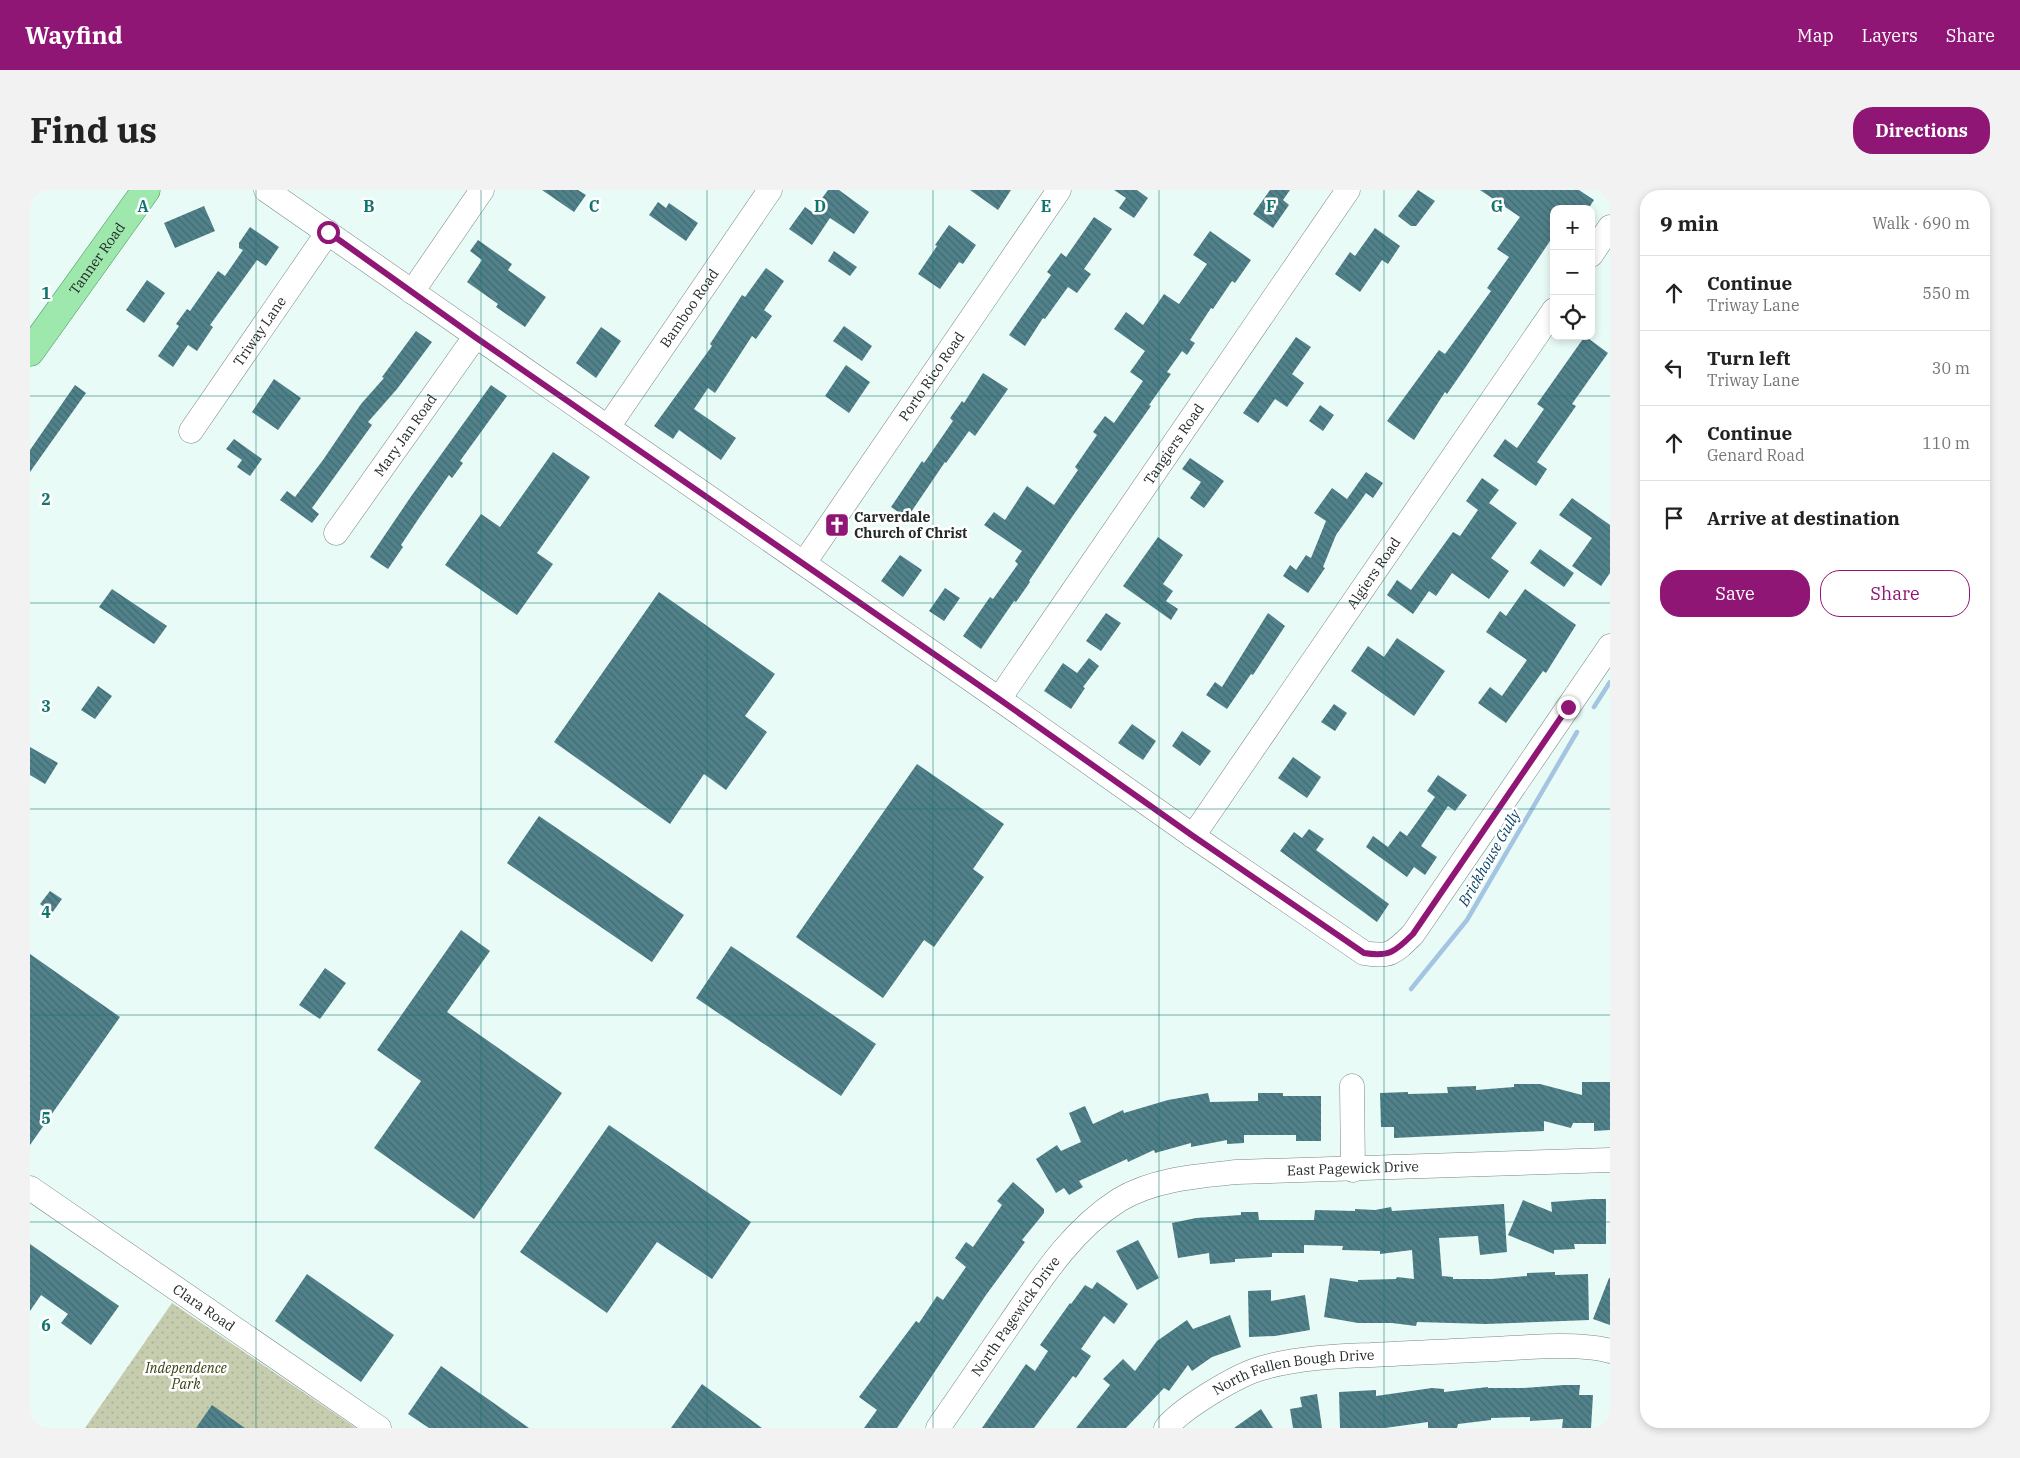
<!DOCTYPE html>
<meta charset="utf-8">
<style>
body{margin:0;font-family:"IBM Plex Serif",serif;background:#f2f2f2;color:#222}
.controls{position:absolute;right:15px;top:15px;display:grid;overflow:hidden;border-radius:10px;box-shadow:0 2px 8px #0003}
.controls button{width:45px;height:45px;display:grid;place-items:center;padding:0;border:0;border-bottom:1px solid #e0e0e0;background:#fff;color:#222;font:25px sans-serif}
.stop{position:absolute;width:15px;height:15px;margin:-11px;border:4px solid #901675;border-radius:50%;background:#fff}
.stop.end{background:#901675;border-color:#fff;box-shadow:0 1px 5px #0008}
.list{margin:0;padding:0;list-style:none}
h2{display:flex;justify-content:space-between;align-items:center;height:65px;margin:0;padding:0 20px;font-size:21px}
h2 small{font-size:16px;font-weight:400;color:#767676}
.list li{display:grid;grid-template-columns:32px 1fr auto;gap:15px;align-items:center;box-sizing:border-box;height:75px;padding:0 20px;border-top:1px solid #e0e0e0}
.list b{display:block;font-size:19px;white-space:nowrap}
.list p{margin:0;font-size:16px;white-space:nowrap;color:#767676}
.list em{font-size:16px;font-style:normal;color:#767676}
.actions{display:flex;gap:10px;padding:15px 20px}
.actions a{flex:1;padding:11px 0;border:1px solid #901675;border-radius:20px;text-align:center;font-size:18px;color:#901675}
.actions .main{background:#901675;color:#fff}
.icon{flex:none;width:28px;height:28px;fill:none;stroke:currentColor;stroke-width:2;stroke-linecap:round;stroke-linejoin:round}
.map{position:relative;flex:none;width:1580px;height:1238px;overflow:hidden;border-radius:20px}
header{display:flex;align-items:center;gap:30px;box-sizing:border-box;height:70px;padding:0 25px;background:#901675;color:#fff}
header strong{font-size:24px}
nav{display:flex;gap:28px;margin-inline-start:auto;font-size:18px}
.intro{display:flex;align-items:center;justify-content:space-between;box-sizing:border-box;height:120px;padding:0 30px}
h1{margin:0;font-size:35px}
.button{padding:12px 22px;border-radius:20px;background:#901675;color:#fff;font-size:18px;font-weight:700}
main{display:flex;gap:30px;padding:0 30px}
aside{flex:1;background:#fff;border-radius:20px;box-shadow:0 2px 8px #0003}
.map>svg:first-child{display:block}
.green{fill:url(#green-dots)}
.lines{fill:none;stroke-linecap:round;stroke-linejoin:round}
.stream{stroke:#a4c5e1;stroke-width:4.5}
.building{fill:url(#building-back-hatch)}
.minor-casing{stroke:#778783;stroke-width:25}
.major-casing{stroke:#499a5b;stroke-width:29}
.minor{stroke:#fff;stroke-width:24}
.major{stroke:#9ee7ad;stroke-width:28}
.route{stroke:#901675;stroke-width:6}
.grid{fill:none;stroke:#0f766e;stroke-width:1;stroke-opacity:0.55}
.labels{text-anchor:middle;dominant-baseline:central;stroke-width:5;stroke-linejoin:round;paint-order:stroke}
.street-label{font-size:14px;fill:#232a28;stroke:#fff}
.poi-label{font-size:14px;font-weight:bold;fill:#232a28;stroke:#fff;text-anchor:start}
.park-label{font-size:14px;font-style:italic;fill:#393f11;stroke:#fff}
.water-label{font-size:15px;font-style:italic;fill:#094267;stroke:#fff}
.grid-label{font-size:16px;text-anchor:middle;font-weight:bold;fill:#0f766e;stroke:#fff;stroke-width:5;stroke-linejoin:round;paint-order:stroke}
</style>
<header>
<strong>Wayfind</strong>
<nav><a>Map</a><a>Layers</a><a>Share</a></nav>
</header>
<div class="intro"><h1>Find us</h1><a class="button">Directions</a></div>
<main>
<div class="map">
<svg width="1580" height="1238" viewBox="0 0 1580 1238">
<defs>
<pattern id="green-dots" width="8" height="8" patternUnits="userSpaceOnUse" patternTransform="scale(1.25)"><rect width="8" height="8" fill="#c6ccae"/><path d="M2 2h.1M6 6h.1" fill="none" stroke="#aaaf96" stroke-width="1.8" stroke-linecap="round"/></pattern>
<pattern id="building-back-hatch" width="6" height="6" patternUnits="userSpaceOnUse" patternTransform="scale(1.25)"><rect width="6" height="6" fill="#51818a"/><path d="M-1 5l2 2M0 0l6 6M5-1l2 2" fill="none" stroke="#436a71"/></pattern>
</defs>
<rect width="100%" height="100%" fill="#e9fbf7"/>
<path class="green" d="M 142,1113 L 326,1238 L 55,1238 Z"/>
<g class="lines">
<path class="stream" d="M 1564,517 L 1580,492
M 1381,799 L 1437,730 L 1547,542"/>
</g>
<path class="building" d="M 512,0 L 548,0 L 556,5 L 544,22 Z
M 798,0 L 809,0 L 839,22 L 824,44 L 800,28 L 782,55 L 759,39 L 775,17 L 782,22 Z
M 940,0 L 981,0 L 968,20 Z
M 1084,0 L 1107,0 L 1118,8 L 1104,28 L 1089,18 L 1096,8 Z
M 1240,0 L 1260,0 L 1253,10 L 1259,15 L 1243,38 L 1223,24 Z
M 1388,0 L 1405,11 L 1386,36 L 1381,36 L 1368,26 Z
M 1450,0 L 1549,0 L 1564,10 L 1558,19 L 1524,19 L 1524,45 L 1435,178 L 1417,204 L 1415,202 L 1384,250 L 1357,231 L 1409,160 L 1415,164 L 1461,101 L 1457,98 L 1479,67 L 1467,59 L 1490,27 Z
M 628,12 L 636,18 L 639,13 L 668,33 L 656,51 L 619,25 Z
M 174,16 L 185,41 L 145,58 L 134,33 Z
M 1064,27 L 1082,39 L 1054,79 L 1061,84 L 1047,103 L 1038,97 L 1015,129 L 1013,128 L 995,156 L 979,145 L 1021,85 L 1017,82 L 1031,63 L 1036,67 Z
M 919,35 L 946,55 L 933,74 L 929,72 L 910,99 L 888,84 L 907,56 L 905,55 Z
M 220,37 L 249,57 L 236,76 L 227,70 L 180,135 L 183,137 L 167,161 L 158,155 L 143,177 L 128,166 L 149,136 L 146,134 L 157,119 L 160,121 L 188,81 L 195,86 L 213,60 L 209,58 L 209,53 Z
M 1345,38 L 1370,56 L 1358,74 L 1352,70 L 1330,102 L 1305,84 L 1320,62 L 1325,66 Z
M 1180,41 L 1221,70 L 1205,93 L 1202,91 L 1183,119 L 1181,118 L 1160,150 L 1165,153 L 1157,165 L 1152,161 L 1137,182 L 1141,184 L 1119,215 L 1121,216 L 1042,327 L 999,391 L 1000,392 L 986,412 L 984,411 L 951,459 L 933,446 L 960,407 L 963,409 L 988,374 L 985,371 L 992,361 L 954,335 L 964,322 L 975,330 L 997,296 L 1024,315 L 1048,280 L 1045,277 L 1067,245 L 1063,242 L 1075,226 L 1084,233 L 1113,191 L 1100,182 L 1115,161 L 1084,139 L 1096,122 L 1113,135 L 1134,104 L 1149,114 L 1177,74 L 1163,65 Z
M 448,50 L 482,74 L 478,80 L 516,107 L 495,137 L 466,117 L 468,114 L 437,92 L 452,70 L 440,61 Z
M 804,61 L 827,77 L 820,86 L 798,71 Z
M 736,78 L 754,91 L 734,120 L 742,126 L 726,149 L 722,146 L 685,203 L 678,198 L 664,219 L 706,248 L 691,270 L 649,240 L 643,249 L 624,236 L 682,156 L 680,154 L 712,105 L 715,107 Z
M 117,90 L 135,103 L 114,133 L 96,120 Z
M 814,136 L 842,156 L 832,171 L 803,151 Z
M 571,137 L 591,151 L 566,188 L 546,173 Z
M 386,141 L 402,152 L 367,199 L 338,232 L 342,235 L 282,318 L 289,324 L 282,333 L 250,310 L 257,301 L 265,307 L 293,270 L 331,214 L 354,188 L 352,187 Z
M 1555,146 L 1578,163 L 1542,214 L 1546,216 L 1507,272 L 1517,279 L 1506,296 L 1463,266 L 1475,249 L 1487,258 L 1514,219 L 1507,214 Z
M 1266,147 L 1281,157 L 1262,184 L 1274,193 L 1257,217 L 1245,209 L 1228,233 L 1213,223 Z
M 816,175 L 840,192 L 819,223 L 795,206 Z
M 953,183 L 978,199 L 945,246 L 939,241 L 916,273 L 915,272 L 877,328 L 861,317 L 892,271 L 894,273 L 923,231 L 920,228 L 932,211 L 934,213 Z
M 244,189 L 271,208 L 248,240 L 222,222 Z
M 45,195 L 56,203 L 0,282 L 0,260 Z
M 461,195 L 477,206 L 430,271 L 433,273 L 422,288 L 419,285 L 389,328 L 371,355 L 373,357 L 358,379 L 340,367 L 382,305 Z
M 1290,215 L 1304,225 L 1293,241 L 1279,231 Z
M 204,249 L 232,269 L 220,286 L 207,277 L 212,270 L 196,259 Z
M 523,262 L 560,287 L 507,363 L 523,374 L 487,425 L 415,375 L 451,324 L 470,337 Z
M 1160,268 L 1194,291 L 1174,318 L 1160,308 L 1171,292 L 1152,279 Z
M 1336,282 L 1353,293 L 1343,308 L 1336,303 L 1306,345 L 1293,377 L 1295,378 L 1278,403 L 1253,386 L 1260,375 L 1266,380 L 1276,365 L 1281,368 L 1296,331 L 1284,323 L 1302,298 L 1317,309 Z
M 1452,288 L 1469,300 L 1459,313 L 1487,333 L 1461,368 L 1479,381 L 1459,409 L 1422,383 L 1406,406 L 1399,401 L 1383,424 L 1357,405 L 1367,390 L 1381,400 L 1423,342 L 1430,346 L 1448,320 L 1436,311 Z
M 1542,308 L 1580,335 L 1580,383 L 1571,396 L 1542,376 L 1562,348 L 1529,325 Z
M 1128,347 L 1153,365 L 1133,394 L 1143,401 L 1136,411 L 1148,419 L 1141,430 L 1093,396 Z
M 1510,359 L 1544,383 L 1534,397 L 1500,373 Z
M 870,365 L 892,380 L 873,407 L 851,391 Z
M 915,398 L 930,408 L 914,431 L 899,421 Z
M 82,399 L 137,436 L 124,454 L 69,417 Z
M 1495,399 L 1546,435 L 1516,483 L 1513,481 L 1476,533 L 1448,513 L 1460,497 L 1472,506 L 1497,470 L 1456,442 L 1470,421 L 1476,426 Z
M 629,402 L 745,484 L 715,526 L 737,542 L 696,600 L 674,584 L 640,634 L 524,552 Z
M 1076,423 L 1091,433 L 1071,461 L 1056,451 Z
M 1238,423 L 1255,436 L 1223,485 L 1221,484 L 1197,519 L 1176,505 L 1185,492 L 1192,497 Z
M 1367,448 L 1415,481 L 1384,526 L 1321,481 L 1338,456 L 1354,467 Z
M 1059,468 L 1069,476 L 1053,497 L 1055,498 L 1041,519 L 1014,501 L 1033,473 L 1047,483 Z
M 68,496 L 82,506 L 65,529 L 51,520 Z
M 1304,514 L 1317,523 L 1305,541 L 1291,532 Z
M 1102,534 L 1126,551 L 1113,570 L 1088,553 Z
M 1152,541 L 1181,561 L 1170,576 L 1142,556 Z
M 0,557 L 28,573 L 15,594 L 0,585 Z
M 1263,567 L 1291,587 L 1277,608 L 1248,588 Z
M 887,574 L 974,634 L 943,679 L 954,687 L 904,757 L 894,750 L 853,808 L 766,747 Z
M 1408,585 L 1437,605 L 1425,621 L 1418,616 L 1391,656 L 1407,667 L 1395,685 L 1384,677 L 1377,687 L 1336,657 L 1343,646 L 1358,657 L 1370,641 L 1377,646 L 1405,607 L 1397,601 Z
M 509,626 L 654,725 L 622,772 L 477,673 Z
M 1279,639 L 1294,649 L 1286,660 L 1359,714 L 1347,732 L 1250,661 L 1264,642 L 1272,648 Z
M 20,701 L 32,709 L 22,723 L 10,714 Z
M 431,740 L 460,761 L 417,822 L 532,903 L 444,1029 L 344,958 L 391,891 L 347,860 Z
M 701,756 L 846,854 L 811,906 L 666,808 Z
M 0,764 L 90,827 L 0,955 Z
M 295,778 L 316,793 L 290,829 L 269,815 Z
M 1552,892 L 1580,892 L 1580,940 L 1564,941 L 1564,933 L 1543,933 L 1541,938 L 1514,931 L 1514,941 L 1364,948 L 1364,937 L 1351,937 L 1350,903 L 1378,902 L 1378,904 L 1418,903 L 1417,897 L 1446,896 L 1446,900 L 1484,897 L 1484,894 L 1510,894 L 1552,905 Z
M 1178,903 L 1180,912 L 1228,911 L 1228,903 L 1253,903 L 1253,906 L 1291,906 L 1291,951 L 1266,951 L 1266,945 L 1214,945 L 1214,953 L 1197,954 L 1197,950 L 1161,957 L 1161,953 L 1125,963 L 1124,960 L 1098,972 L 1097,969 L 1049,991 L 1053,997 L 1039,1005 L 1034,998 L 1026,1003 L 1006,969 L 1027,955 L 1031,961 L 1051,952 L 1039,923 L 1055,916 L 1063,934 L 1093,920 L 1094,923 L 1138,910 Z
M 579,935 L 721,1032 L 682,1089 L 627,1052 L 577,1123 L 490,1062 Z
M 983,992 L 1014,1019 L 1014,1023 L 992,1050 L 995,1052 L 956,1105 L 867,1238 L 834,1238 L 847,1220 L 829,1207 L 886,1131 L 889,1133 L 907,1106 L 913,1110 L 936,1077 L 925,1068 L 936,1052 L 943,1057 L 972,1015 L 967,1011 Z
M 1562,1009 L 1576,1009 L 1576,1054 L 1544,1054 L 1545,1059 L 1524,1060 L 1524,1064 L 1478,1045 L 1493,1010 L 1522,1022 L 1521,1012 Z
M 1474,1014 L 1477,1062 L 1450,1065 L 1448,1046 L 1409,1048 L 1412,1086 L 1423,1087 L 1423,1089 L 1462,1089 L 1497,1086 L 1497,1083 L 1525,1082 L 1525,1085 L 1558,1084 L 1559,1130 L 1456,1134 L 1387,1132 L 1386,1136 L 1362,1133 L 1328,1133 L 1294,1127 L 1300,1088 L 1328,1092 L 1328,1090 L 1366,1089 L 1367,1087 L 1384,1089 L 1382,1060 L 1350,1064 L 1350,1061 L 1312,1060 L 1313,1056 L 1274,1055 L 1274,1063 L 1242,1063 L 1242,1067 L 1205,1069 L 1205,1072 L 1180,1074 L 1179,1063 L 1148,1068 L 1142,1033 L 1166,1028 L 1211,1025 L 1211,1022 L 1228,1022 L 1229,1030 L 1284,1030 L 1285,1020 L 1325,1021 L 1325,1019 L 1345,1020 L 1361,1017 L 1362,1021 Z
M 1108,1050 L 1129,1088 L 1107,1100 L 1086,1061 Z
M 0,1054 L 89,1116 L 61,1155 L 31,1133 L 38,1124 L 11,1105 L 0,1121 Z
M 277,1084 L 364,1145 L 331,1192 L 245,1131 Z
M 1579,1088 L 1580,1088 L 1580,1135 L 1563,1129 Z
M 1067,1092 L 1098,1114 L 1084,1134 L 1074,1126 L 1051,1159 L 1061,1166 L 1046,1188 L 1043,1186 L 1004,1238 L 952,1238 L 996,1174 L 1005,1181 L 1018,1161 L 1010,1155 L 1040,1113 L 1041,1114 L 1055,1095 L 1062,1099 Z
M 1241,1100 L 1241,1111 L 1275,1105 L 1280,1140 L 1245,1146 L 1219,1147 L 1218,1101 Z
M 1200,1125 L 1211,1157 L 1182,1167 L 1162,1181 L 1158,1175 L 1139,1201 L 1134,1198 L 1096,1238 L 1046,1238 L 1080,1195 L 1073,1189 L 1093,1169 L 1105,1181 L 1127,1151 L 1157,1130 L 1163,1139 Z
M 411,1176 L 499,1238 L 399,1238 L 378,1224 Z
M 672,1194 L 732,1238 L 641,1238 Z
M 1534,1195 L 1550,1195 L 1549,1205 L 1563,1205 L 1561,1238 L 1532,1238 L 1533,1229 L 1500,1231 L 1500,1227 L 1461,1228 L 1461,1230 L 1428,1234 L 1427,1238 L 1398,1238 L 1398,1232 L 1355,1238 L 1310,1238 L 1309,1202 L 1346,1200 L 1346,1206 L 1402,1198 L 1414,1199 L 1414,1202 L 1458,1197 L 1458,1198 L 1493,1198 Z
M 1287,1204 L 1292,1238 L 1263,1238 L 1260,1219 L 1272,1217 L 1270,1207 Z
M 182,1215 L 215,1238 L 166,1238 Z
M 1231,1219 L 1243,1238 L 1204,1238 Z"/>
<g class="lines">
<defs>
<g id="minor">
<path d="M 236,0 L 969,509 L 1163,646 L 1334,763 C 1360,768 1365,762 1383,744 L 1580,456"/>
<path d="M 1561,65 L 1580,37"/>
<path d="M 382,102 L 452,0"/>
<path id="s1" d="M 578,237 L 740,0"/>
<path id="s2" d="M 161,241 L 298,42"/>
<path id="s3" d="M 306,343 L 445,147"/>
<path id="s4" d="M 774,373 L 1029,0"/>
<path id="s5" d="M 969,509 L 1318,0"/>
<path id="s6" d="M 1163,646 L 1524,120"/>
<path d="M 1322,896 L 1323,980"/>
<path id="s7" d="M 0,998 L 349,1238"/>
<path id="s8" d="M 908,1238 C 932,1203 957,1167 981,1132 C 1012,1087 1042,1040 1089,1010 C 1124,989 1168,986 1207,982 L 1580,970"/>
<path id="s9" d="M 1136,1238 C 1152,1218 1207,1185 1232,1178 C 1267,1168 1305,1166 1341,1165 C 1375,1163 1409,1162 1444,1160 C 1482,1159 1545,1151 1580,1161"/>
</g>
<g id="major">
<path id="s10" d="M 0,162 L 116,0"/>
</g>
</defs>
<use href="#minor" class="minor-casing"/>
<use href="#major" class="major-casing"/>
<use href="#minor" class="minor"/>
<use href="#major" class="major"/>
</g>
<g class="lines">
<path class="route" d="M 298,42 L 445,147 L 969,509 L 1163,646 L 1334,763 C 1359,767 1365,762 1383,744 L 1538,517"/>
</g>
<path class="grid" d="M 226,0 L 226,1238M 451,0 L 451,1238M 677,0 L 677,1238M 903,0 L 903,1238M 1129,0 L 1129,1238M 1354,0 L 1354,1238M 0,206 L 1580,206M 0,413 L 1580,413M 0,619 L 1580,619M 0,825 L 1580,825M 0,1032 L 1580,1032"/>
<defs>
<symbol id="church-square" viewBox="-11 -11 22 22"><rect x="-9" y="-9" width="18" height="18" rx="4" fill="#901675" stroke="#fff"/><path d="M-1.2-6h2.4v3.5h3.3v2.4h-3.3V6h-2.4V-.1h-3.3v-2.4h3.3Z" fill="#fff"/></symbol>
</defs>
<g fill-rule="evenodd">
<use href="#church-square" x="793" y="321" width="28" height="28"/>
</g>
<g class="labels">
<g class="street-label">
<text stroke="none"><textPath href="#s10" startOffset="115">Tanner Road</textPath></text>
<text stroke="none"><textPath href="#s1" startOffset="144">Bamboo Road</textPath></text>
<text stroke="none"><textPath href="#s2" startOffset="121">Triway Lane</textPath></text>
<text stroke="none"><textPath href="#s4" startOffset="226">Porto Rico Road</textPath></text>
<text stroke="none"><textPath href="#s3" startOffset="120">Mary Jan Road</textPath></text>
<text stroke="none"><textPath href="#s5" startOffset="309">Tangiers Road</textPath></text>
<text stroke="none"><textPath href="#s6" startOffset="319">Algiers Road</textPath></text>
<text stroke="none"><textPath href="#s8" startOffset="531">East Pagewick Drive</textPath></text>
<text stroke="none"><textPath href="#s7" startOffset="211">Clara Road</textPath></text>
<text stroke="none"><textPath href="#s8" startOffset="136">North Pagewick Drive</textPath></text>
<text stroke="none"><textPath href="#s9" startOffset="144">North Fallen Bough Drive</textPath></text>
</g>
<g class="poi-label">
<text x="824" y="327">Carverdale<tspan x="824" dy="16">Church of Christ</tspan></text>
</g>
<g class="park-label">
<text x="156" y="1178">Independence<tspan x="156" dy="16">Park</tspan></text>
</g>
<g class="water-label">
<text transform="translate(1459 668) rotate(-60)">Brickhouse Gully</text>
</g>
</g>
<g class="grid-label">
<text x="113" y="22">A</text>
<text x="339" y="22">B</text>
<text x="564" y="22">C</text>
<text x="790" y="22">D</text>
<text x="1016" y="22">E</text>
<text x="1241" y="22">F</text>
<text x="1467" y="22">G</text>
<text x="16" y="109">1</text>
<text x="16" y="315">2</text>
<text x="16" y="522">3</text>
<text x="16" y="728">4</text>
<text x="16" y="934">5</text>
<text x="16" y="1141">6</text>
</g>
</svg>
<div class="controls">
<button>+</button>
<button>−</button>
<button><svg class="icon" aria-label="locate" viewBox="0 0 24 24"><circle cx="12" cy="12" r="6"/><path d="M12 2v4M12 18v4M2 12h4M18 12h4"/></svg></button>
</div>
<div class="stop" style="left:298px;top:42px"></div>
<div class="stop end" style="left:1538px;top:517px"></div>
</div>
<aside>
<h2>9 min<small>Walk · 690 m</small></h2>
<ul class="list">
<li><svg class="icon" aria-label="ahead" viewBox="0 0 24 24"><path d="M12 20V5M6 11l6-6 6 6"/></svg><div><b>Continue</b><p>Triway Lane</p></div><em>550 m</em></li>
<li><svg class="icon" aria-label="left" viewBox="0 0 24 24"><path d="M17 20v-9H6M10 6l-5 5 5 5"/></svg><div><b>Turn left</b><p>Triway Lane</p></div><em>30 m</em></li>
<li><svg class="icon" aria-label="ahead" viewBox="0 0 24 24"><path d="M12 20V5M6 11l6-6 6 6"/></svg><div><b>Continue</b><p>Genard Road</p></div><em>110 m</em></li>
<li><svg class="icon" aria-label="arrive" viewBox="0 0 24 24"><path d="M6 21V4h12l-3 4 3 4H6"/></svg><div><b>Arrive at destination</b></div></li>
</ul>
<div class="actions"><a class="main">Save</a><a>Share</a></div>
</aside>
</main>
